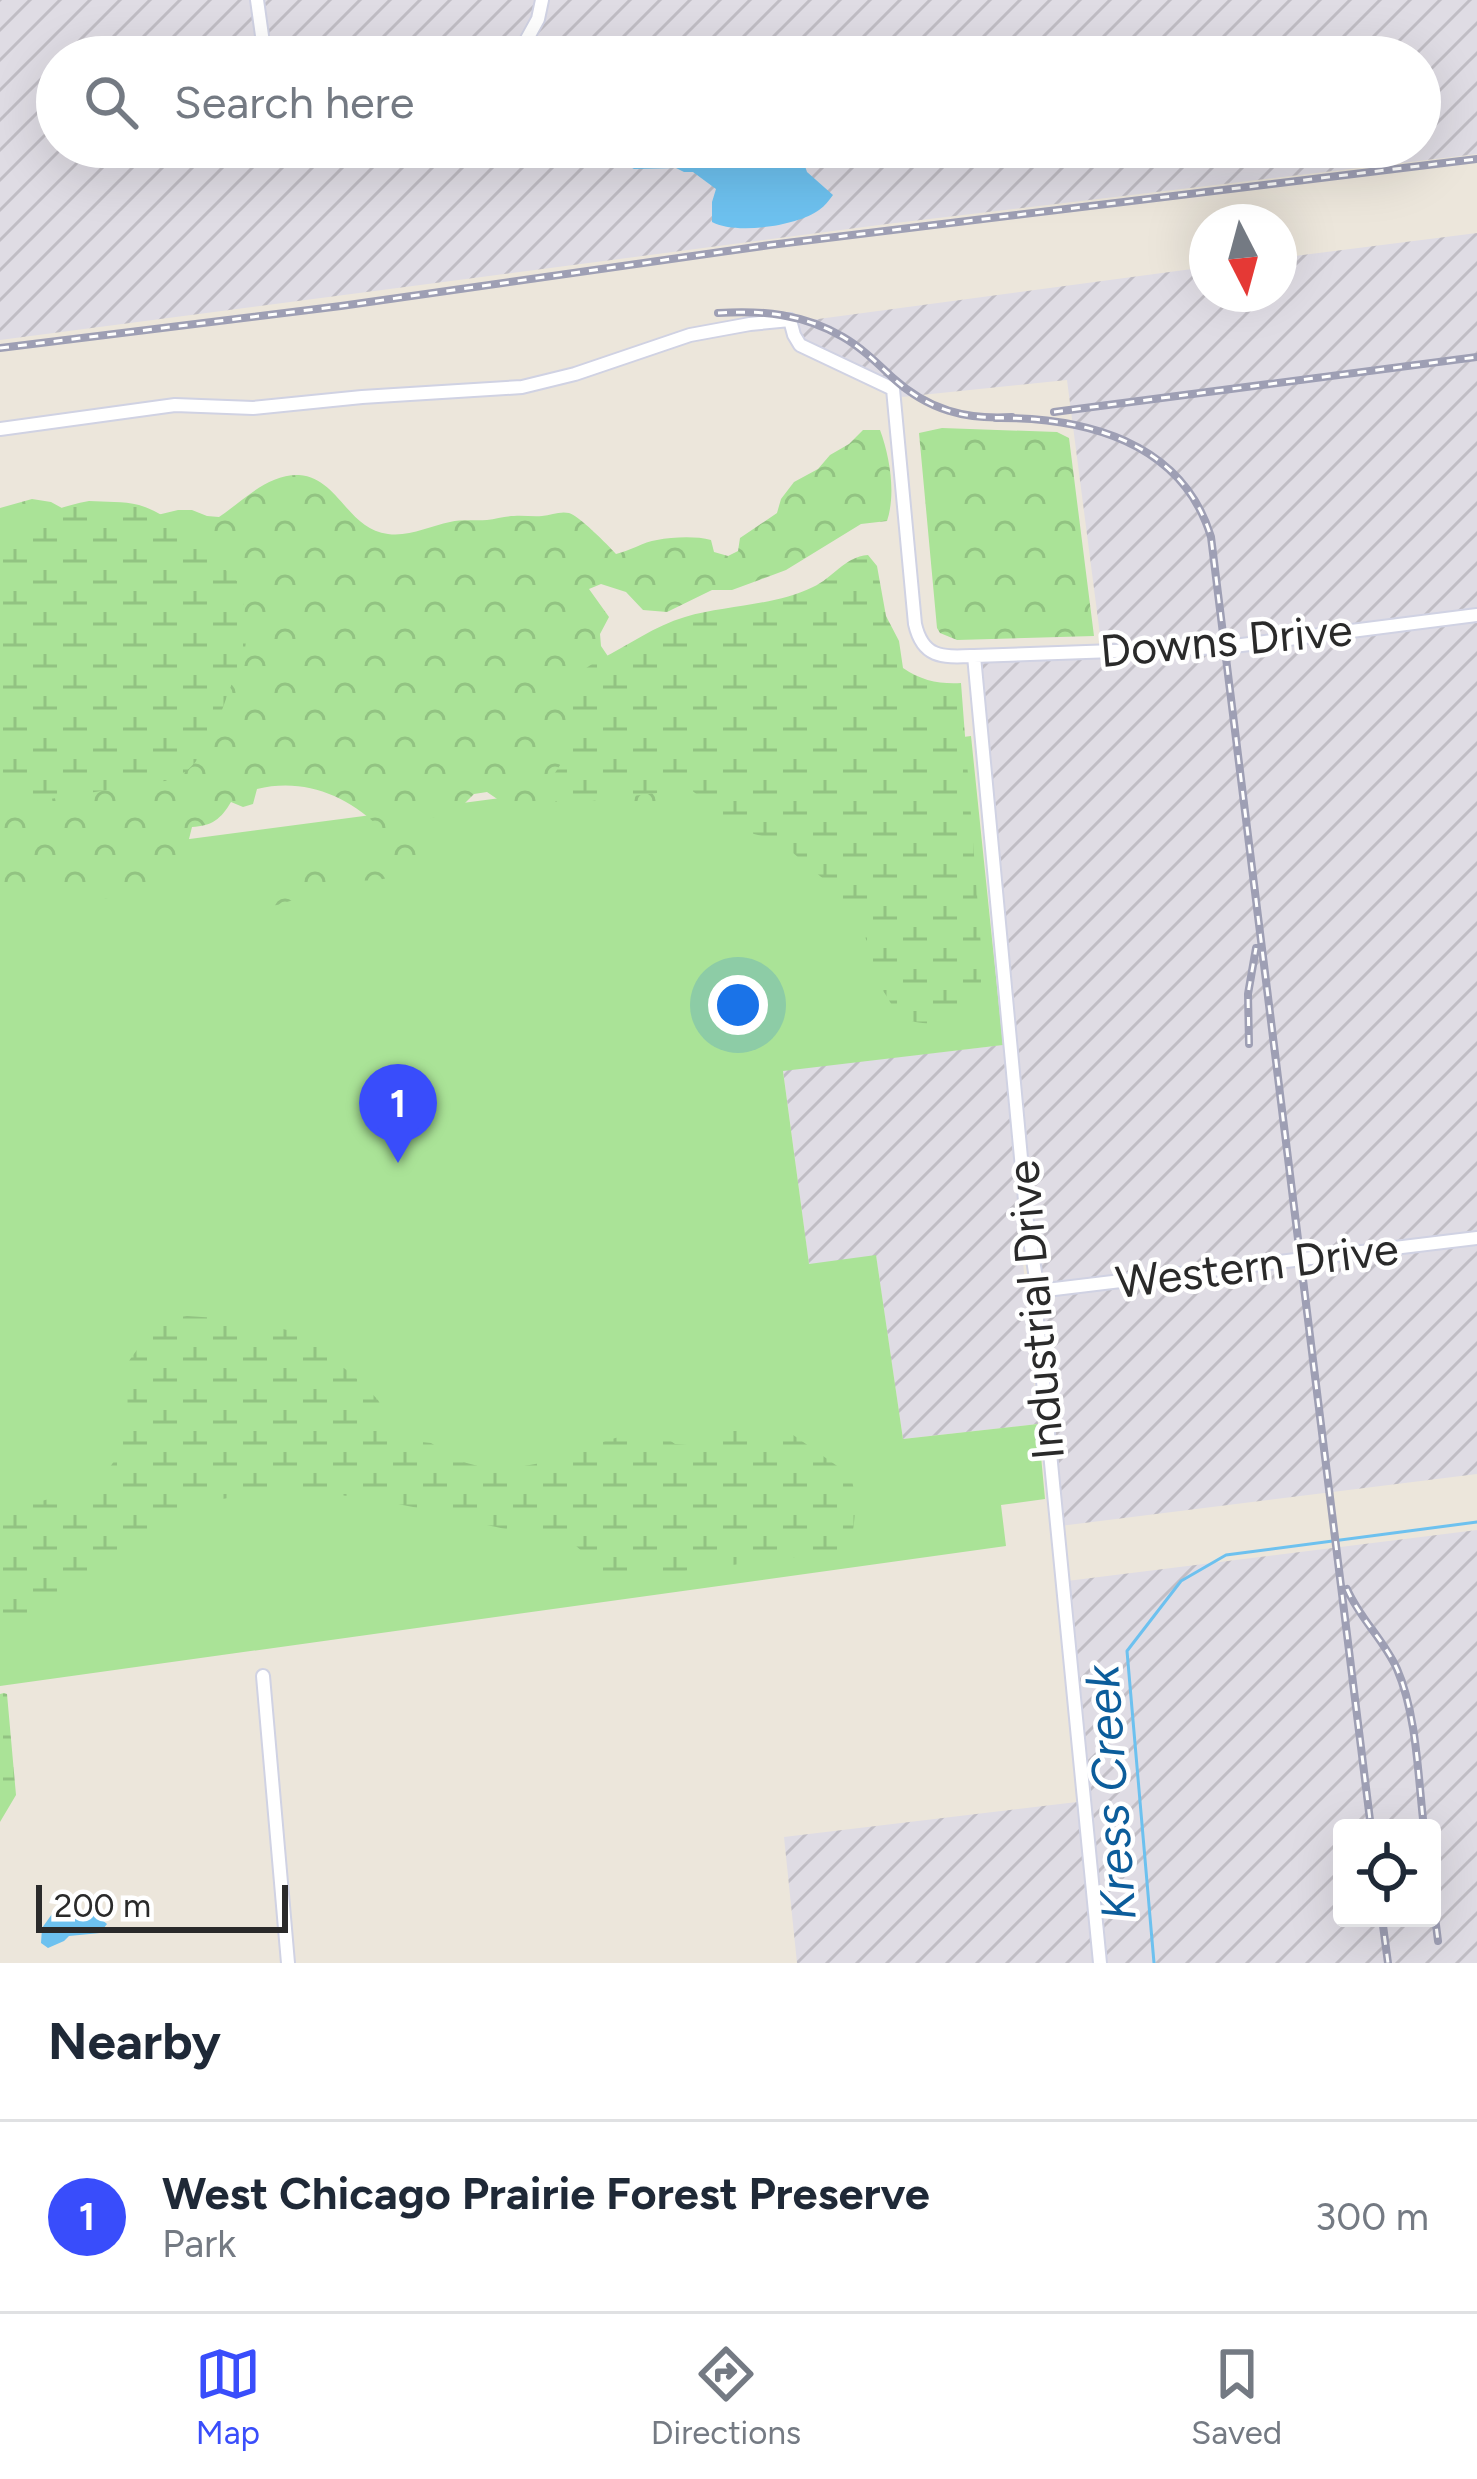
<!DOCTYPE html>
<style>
body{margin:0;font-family:Figtree,sans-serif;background:#f6f6f7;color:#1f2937}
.controls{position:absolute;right:36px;bottom:36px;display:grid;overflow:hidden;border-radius:12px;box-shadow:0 12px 48px #0002}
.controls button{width:108px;height:108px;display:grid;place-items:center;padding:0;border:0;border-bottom:3px solid #e0e1e3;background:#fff;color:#1f2937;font:60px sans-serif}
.compass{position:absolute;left:1189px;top:204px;width:108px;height:108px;border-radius:50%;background:#fff;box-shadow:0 12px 48px #0002;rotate:174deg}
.scale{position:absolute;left:36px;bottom:30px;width:252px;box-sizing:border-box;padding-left:12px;border:6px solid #2a2a2a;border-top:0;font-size:33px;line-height:42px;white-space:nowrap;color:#2a2a2a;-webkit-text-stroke:9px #fff;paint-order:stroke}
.you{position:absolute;left:738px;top:1005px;width:42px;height:42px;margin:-30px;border:9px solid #fff;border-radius:50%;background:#1a73e8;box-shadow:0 0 0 18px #1a73e833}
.badge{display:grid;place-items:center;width:78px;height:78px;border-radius:50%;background:#394dfb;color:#fff;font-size:39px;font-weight:700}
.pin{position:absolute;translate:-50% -99px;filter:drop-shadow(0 3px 6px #0008)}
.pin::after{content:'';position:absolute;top:63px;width:42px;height:36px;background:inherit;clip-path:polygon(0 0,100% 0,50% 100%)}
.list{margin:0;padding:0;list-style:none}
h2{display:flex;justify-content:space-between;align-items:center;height:156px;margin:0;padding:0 48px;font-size:51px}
h2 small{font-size:39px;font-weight:400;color:#747a83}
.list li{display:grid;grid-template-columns:78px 1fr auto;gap:36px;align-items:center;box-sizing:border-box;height:192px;padding:0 48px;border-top:3px solid #e0e1e3}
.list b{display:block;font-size:45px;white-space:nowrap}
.list p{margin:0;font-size:39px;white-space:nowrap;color:#747a83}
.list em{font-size:39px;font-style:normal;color:#747a83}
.icon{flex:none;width:66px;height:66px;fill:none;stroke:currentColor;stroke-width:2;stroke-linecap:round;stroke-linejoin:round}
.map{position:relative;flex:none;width:1477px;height:1963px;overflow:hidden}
.search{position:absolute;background:#fff;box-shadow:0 12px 48px #0002;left:36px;right:36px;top:36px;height:132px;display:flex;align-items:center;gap:30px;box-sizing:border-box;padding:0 42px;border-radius:66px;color:#747a83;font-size:45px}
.sheet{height:348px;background:#fff}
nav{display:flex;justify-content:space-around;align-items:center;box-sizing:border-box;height:168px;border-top:3px solid #e0e1e3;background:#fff;font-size:33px;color:#747a83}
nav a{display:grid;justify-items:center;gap:6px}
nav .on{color:#394dfb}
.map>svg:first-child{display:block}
.industrial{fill:url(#industrial-furrows);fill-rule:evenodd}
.grass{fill:#aae397}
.forest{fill:url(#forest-crowns)}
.wetland{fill:url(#wetland-marsh)}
.water{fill:#6dc1ef}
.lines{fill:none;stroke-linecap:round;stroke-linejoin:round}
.stream{stroke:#6dc1ef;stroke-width:3}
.minor-casing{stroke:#d0d2e3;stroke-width:16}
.minor{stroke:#fff;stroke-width:12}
.rail-casing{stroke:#9e9fb4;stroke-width:8}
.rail{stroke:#fff;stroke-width:3;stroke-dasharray:9;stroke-linecap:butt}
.labels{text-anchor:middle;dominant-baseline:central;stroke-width:9;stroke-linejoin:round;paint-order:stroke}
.street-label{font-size:45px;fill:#2a2a2a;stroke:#fff}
.water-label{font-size:48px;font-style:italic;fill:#0c5d9b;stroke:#fff}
</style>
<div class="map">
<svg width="1477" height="1963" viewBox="0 0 1477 1963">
<defs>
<pattern id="industrial-furrows" width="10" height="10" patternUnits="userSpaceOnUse" patternTransform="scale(3)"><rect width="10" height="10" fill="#dfdce4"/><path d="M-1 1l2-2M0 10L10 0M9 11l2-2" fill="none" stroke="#c0bdc4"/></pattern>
<pattern id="forest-crowns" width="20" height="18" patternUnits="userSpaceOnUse" patternTransform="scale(3)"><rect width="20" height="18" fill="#aae397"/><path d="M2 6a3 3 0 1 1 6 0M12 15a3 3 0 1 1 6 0" fill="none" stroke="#92c382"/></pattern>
<pattern id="wetland-marsh" width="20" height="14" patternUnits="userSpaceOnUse" patternTransform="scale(3)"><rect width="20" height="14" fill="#aae397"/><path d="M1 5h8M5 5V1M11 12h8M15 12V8" fill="none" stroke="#92c382"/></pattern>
</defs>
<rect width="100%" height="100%" fill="#ece6db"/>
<path class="industrial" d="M 0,0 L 1477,0 L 1477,154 L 887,224 L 0,340 ZM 57,57 L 1420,57 L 1420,147 L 57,147 Z
M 1477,233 L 1477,1474 L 1060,1526 L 980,660 L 1103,658 L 1067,380 L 902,397 L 893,383 L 802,340 L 796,322 L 1207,267 L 1207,294 L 1279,294 L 1279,258 Z
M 1003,1045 L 1038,1424 L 903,1439 L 876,1256 L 809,1265 L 783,1070 Z
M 1477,1530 L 1477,1963 L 1104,1963 L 1067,1581 ZM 1342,1828 L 1432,1828 L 1432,1918 L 1342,1918 Z
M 1077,1802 L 1093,1963 L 797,1963 L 784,1837 Z"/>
<path class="grass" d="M 971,736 L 1003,1045 L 783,1071 L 809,1264 L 876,1255 L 903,1439 L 1038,1424 L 1045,1499 L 1001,1505 L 1006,1546 L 0,1686 L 0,864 Z"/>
<path class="forest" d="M 942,428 L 1057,432 L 1069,438 L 1094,636 L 957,640 L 940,633 L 937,628 L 919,433 Z
M 863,430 L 880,430 C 890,457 896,494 887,521 L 861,524 L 786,570 L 732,590 L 712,590 L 667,612 L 643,610 L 626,592 L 601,584 L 589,589 L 609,617 L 600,634 L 601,646 L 695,785 L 668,803 L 591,814 L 558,814 L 512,809 L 487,792 L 474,794 L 456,812 L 418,821 L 417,835 L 424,845 L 437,854 L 437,868 L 378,880 L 356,881 L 277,905 L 240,910 L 313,862 L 336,867 L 358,866 L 377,840 L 377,825 C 344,794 302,778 257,789 L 253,804 L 243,807 L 231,802 C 221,819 212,826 192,827 L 189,839 L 193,866 C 185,878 177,881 165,889 C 128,913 95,891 55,893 C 35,894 19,901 0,905 L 0,508 L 32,499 L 51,502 L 71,513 L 149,517 L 178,510 L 192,510 L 207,516 L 219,517 C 243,501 267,474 299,475 C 339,478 347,529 388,534 C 409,537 430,526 450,522 C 462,519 475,521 487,520 C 496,519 505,516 514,516 C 523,515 533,517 542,516 C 551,515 560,511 569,513 C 578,515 608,545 616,554 C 630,551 643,542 657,540 C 673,537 696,536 711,540 L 714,552 L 728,556 L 738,551 L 740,538 L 777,513 L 781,499 L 794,482 L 818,469 L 830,455 L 849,444 Z"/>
<path class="wetland" d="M 89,501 C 106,502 123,501 139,505 C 179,517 210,556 240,584 C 242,601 248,623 246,641 C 245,657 236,672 231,686 C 218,718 207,766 171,780 L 31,802 L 20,801 L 0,788 L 0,533 C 33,520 55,507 89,501 Z
M 868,555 L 877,566 L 886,616 L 899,641 L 903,668 C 922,681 939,684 961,683 L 982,960 L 980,1000 L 961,1021 C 937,1023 907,1030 892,1005 C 888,999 885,992 880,988 L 859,915 L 842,900 L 841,894 L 778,840 L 754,834 L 704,805 L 704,800 L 690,789 L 584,802 L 556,802 L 545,788 L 572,747 L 566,713 L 560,706 C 566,684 581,669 601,659 C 629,645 654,626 685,617 C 726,605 774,606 813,587 C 833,578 844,557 868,555 Z
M 187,1316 L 247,1320 L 303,1334 L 362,1383 L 378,1400 L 391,1425 L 404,1437 L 411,1441 L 431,1443 L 463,1462 L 497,1471 L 573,1457 L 605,1441 L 633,1433 L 658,1432 L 675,1444 L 687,1445 L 703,1441 L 740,1426 L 779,1425 L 850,1475 C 859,1498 854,1525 850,1550 L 613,1580 L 574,1544 L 450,1517 L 441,1511 C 416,1509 392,1502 367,1498 C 322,1492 232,1490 190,1508 C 170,1516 156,1535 137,1547 C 121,1557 104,1564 90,1575 C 81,1582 78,1588 68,1592 C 46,1609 29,1625 0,1628 L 0,1520 L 19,1507 L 90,1488 C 135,1450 127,1417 127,1364 L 131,1358 L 159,1320 Z
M 4,1693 L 7,1694 L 16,1795 L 0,1822 L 0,1694 Z"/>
<path class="water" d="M 652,147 L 767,147 L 781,158 L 796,158 L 805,166 L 807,172 L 833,195 C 829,200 825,206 819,210 C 798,226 735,235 712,222 L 712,202 L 716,189 L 693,172 L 684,172 L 676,168 L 634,169 L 614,158 L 618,153 Z
M 72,1910 L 95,1914 L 107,1924 L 100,1933 L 69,1936 L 64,1941 L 48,1948 L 41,1943 L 42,1928 L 52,1914 Z"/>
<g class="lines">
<path class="stream" d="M 1154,1963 L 1127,1651 L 1181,1581 L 1226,1555 L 1477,1522"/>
<defs>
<path id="minor" d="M 257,0 L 265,57
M 517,57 L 538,19 L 542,0
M 0,429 L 175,405 L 253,408 L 362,397 L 522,387 L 575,374 L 690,335 L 750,324 L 790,320 L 794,335 L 800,345 L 893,389 L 915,624 C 923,659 943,657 974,656 L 1226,647 L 1477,615
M 974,656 L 1027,1222 L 1038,1291 L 1037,1320 L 1100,1963
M 1038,1291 L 1477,1238
M 263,1676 L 288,1963"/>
</defs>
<use href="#minor" class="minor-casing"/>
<use href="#minor" class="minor"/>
<defs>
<path id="rail" d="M 718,313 C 762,310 804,314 843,337 C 862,348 877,363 893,378 C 928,410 966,420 1012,417
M 0,348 L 341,306 L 770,245 L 1477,159
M 1054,412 L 1477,357
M 995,418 C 1084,417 1182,441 1211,537 L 1371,1828
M 1249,1044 L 1248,994 L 1256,948
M 1347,1589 C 1360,1619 1384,1640 1397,1669 C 1417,1715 1418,1778 1424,1828
M 1432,1893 L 1438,1941
M 1382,1918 L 1388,1963"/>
</defs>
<use href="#rail" class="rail-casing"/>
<use href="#rail" class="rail"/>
</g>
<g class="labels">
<g class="street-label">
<text transform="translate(1226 640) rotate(-5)">Downs Drive</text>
<text transform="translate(1257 1265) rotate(-7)">Western Drive</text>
<text transform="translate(1035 1310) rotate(-95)">Industrial Drive</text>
</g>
<g class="water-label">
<text transform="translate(1110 1793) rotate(-94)">Kress Creek</text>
</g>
</g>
</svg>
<div class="controls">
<button><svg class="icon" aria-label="locate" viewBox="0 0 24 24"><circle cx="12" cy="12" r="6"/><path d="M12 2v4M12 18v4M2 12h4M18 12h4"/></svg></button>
</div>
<svg class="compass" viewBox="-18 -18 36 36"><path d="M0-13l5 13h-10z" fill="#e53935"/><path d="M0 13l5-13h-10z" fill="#747a83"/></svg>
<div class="scale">200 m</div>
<div class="you"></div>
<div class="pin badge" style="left:398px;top:1163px">1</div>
<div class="search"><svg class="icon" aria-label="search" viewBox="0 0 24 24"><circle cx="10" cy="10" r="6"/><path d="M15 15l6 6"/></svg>Search here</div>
</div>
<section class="sheet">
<h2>Nearby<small></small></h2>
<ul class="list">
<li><span class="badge">1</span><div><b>West Chicago Prairie Forest Preserve</b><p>Park</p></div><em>300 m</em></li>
</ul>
</section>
<nav>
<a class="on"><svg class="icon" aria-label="map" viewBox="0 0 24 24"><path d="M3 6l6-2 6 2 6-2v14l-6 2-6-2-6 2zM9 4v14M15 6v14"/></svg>Map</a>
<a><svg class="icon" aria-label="directions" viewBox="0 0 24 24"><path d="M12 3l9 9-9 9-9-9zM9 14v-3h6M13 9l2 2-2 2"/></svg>Directions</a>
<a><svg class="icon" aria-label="saved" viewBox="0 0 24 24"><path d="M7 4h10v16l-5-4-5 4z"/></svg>Saved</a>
</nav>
